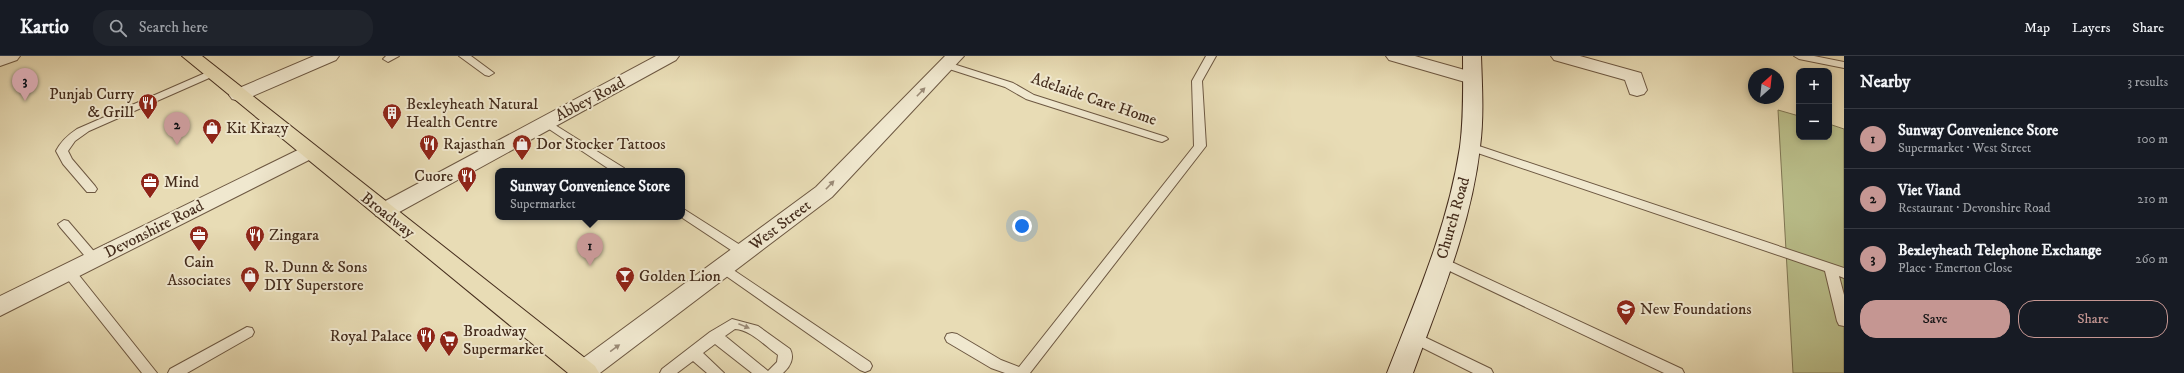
<!DOCTYPE html>
<meta charset="utf-8">
<style>
body{margin:0;font-family:"IM FELL DW Pica",serif;background:#20242c;color:#f1f3f6}
.controls{position:absolute;right:12px;top:12px;display:grid;overflow:hidden;border-radius:8px;box-shadow:0 2px 6px #0003}
.controls button{width:36px;height:36px;display:grid;place-items:center;padding:0;border:0;border-bottom:1px solid #363941;background:#171b24;color:#f1f3f6;font:20px sans-serif}
.compass{position:absolute;left:1748px;top:12px;width:36px;height:36px;border-radius:50%;background:#171b24;box-shadow:0 2px 6px #0003;rotate:27deg}
.you{position:absolute;left:1022px;top:170px;width:14px;height:14px;margin:-10px;border:3px solid #fff;border-radius:50%;background:#1a73e8;box-shadow:0 0 0 6px #1a73e833}
.badge{display:grid;place-items:center;width:26px;height:26px;border-radius:50%;background:#c59692;color:#111;font-size:13px;font-weight:700}
.pin{position:absolute;translate:-50% -33px;filter:drop-shadow(0 1px 2px #0008)}
.pin::after{content:'';position:absolute;top:21px;width:14px;height:12px;background:inherit;clip-path:polygon(0 0,100% 0,50% 100%)}
.popup{position:absolute;left:495px;top:112px;width:190px;height:52px;box-sizing:border-box;display:grid;place-content:center;border-radius:8px;background:#171b24;filter:drop-shadow(0 1px 3px #0005);font-size:13px;white-space:nowrap;color:#9ea1a6}
.popup b{font-size:15px;color:#f1f3f6}
.popup::after{content:'';position:absolute;left:50%;top:100%;margin-left:-8px;border:8px solid transparent;border-top-color:#171b24}
.list{margin:0;padding:0;list-style:none}
h2{display:flex;justify-content:space-between;align-items:center;height:52px;margin:0;padding:0 16px;font-size:17px}
h2 small{font-size:13px;font-weight:400;color:#9ea1a6}
.list li{display:grid;grid-template-columns:26px 1fr auto;gap:12px;align-items:center;box-sizing:border-box;height:60px;padding:0 16px;border-top:1px solid #363941}
.list b{display:block;font-size:15px;white-space:nowrap}
.list p{margin:0;font-size:13px;white-space:nowrap;color:#9ea1a6}
.list em{font-size:13px;font-style:normal;color:#9ea1a6}
.actions{display:flex;gap:8px;padding:12px 16px}
.actions a{flex:1;padding:9px 0;border:1px solid #c59692;border-radius:16px;text-align:center;font-size:14px;color:#c59692}
.actions .main{background:#c59692;color:#111}
.icon{flex:none;width:22px;height:22px;fill:none;stroke:currentColor;stroke-width:2;stroke-linecap:round;stroke-linejoin:round}
.map{position:relative;flex:none;width:1844px;height:317px;overflow:hidden}
header{display:flex;align-items:center;gap:24px;box-sizing:border-box;height:56px;padding:0 20px;background:#171b24;border-bottom:1px solid #363941}
header strong{font-size:19px}
nav{display:flex;gap:22px;margin-inline-start:auto;font-size:14px}
.search{width:280px;height:36px;background:#20242c;display:flex;align-items:center;gap:10px;box-sizing:border-box;padding:0 14px;border-radius:16px;color:#9ea1a6;font-size:15px}
main{display:flex}
aside{flex:1;background:#171b24}
.map>svg:first-child{display:block}
.green{fill:#babf8b;stroke:#7f7654}
.lines{fill:none;stroke-linecap:round;stroke-linejoin:round}
.lane-casing{stroke:#6d5842;stroke-width:2}
.street-casing{stroke:#6d5842;stroke-width:2}
.secondary-casing{stroke:#442c1c;stroke-width:2}
.primary-casing{stroke:#442c1c;stroke-width:2}
.lane{fill:#f0e8cf;fill-rule:evenodd}
.street{fill:#f0e8cf;fill-rule:evenodd}
.secondary{fill:#f0e8cf;fill-rule:evenodd}
.primary{fill:#e8dcb5;fill-rule:evenodd}
.oneway{fill:#9a8a76}
.labels{text-anchor:middle;dominant-baseline:central;stroke-width:4;stroke-linejoin:round;paint-order:stroke}
.poi-label{font-size:16px;fill:#442c1c;stroke:#f0e8cf;text-anchor:start}
.street-label{font-size:16px;fill:#442c1c;stroke:#f0e8cf}
</style>
<header>
<strong>Kartio</strong>
<div class="search"><svg class="icon" aria-label="search" viewBox="0 0 24 24"><circle cx="10" cy="10" r="6"/><path d="M15 15l6 6"/></svg>Search here</div>
<nav><a>Map</a><a>Layers</a><a>Share</a></nav>
</header>
<main>
<div class="map">
<svg width="1844" height="317" viewBox="0 0 1844 317">
<rect width="100%" height="100%" fill="#e8dcb5"/>
<filter id="stains"><feTurbulence type="fractalNoise" baseFrequency=".005" numOctaves="4"/><feColorMatrix values="0 0 0 0 .2 0 0 0 0 .09 0 0 0 0 .02 0 0 0 .5 -.17"/></filter>
<radialGradient id="worn" r=".72"><stop offset=".6" stop-color="#630" stop-opacity="0"/><stop offset="1" stop-color="#630" stop-opacity=".3"/></radialGradient>
<path class="green" d="M 1778,54 L 1799,60 L 1799,81 L 1829,81 L 1829,68 L 1844,73 L 1844,317 L 1793,317 Z"/>
<g class="lines">
<defs>
<path id="lane" d="M 386,0 L 399,0 L 388,6 L 383,3 Z
M 459,0 L 471,0 L 494,17 L 489,20 L 485,19 Z
M 1206,0 L 1216,0 L 1202,25 L 1206,90 L 1030,317 L 1005,317 L 991,312 L 947,286 L 945,282 L 947,278 L 952,277 L 957,278 L 1001,304 L 1019,311 L 1194,90 L 1192,25 Z
M 1794,0 L 1814,0 L 1844,6 L 1844,12 L 1799,3 Z
M 947,6 L 1013,27 L 1034,39 L 1166,81 L 1168,83 L 1162,86 L 1158,85 L 1026,43 L 1005,31 L 943,11 L 943,7 Z
M 212,14 L 217,17 L 216,19 L 89,75 L 75,85 L 68,95 L 72,103 L 95,130 L 97,133 L 95,136 L 87,136 L 63,108 L 56,95 C 61,85 68,79 77,73 Z
M 547,64 L 624,112 L 626,115 L 612,115 L 543,69 L 542,67 L 543,65 Z
M 1470,87 L 1844,212 L 1844,222 L 1839,220 L 1844,239 L 1844,270 L 1839,269 L 1837,265 L 1825,215 L 1466,93 L 1464,91 Z
M 682,152 L 748,194 L 750,197 L 748,200 L 740,200 L 681,161 Z
M 64,164 L 68,165 L 98,200 L 100,203 L 98,206 L 90,206 L 60,171 L 58,168 Z
M 1441,201 L 1682,313 L 1684,317 L 1664,317 L 1437,209 L 1435,206 L 1437,203 Z
M 723,207 L 870,306 L 872,310 L 870,314 L 865,316 L 860,314 L 719,215 L 717,212 L 719,209 Z
M 69,211 L 74,213 L 157,317 L 142,317 L 64,219 L 63,216 L 64,213 Z
M 732,263 L 758,270 L 790,293 C 795,302 790,311 783,317 L 752,317 L 715,288 L 703,297 L 724,317 L 707,317 L 693,305 L 677,317 L 660,317 L 662,313 L 710,276 ZM 735,273 C 751,274 765,290 778,299 L 777,306 L 768,315 L 725,280 Z
M 247,271 L 252,272 L 254,276 L 252,280 L 187,317 L 168,317 L 170,313 Z
M 1414,276 L 1491,313 L 1493,317 L 1473,317 L 1409,285 L 1407,281 L 1409,277 Z"/>
<path id="street" d="M 0,0 L 20,0 L 17,4 L 0,10 Z
M 314,0 L 339,0 L 336,4 L 246,43 L 239,45 L 232,43 L 229,39 L 232,35 Z
M 656,0 L 679,0 L 676,4 L 392,160 L 384,162 L 376,160 L 373,155 L 376,150 Z
M 945,0 L 964,0 L 832,141 L 600,317 L 572,317 L 571,315 L 575,308 L 816,131 Z
M 1386,0 L 1415,0 L 1479,18 L 1481,22 L 1479,26 L 1472,28 L 1389,4 Z
M 1551,0 L 1580,0 L 1641,17 L 1647,34 L 1644,38 L 1637,40 L 1630,38 L 1625,24 L 1554,4 Z
M 308,89 L 315,91 L 318,96 L 315,101 L 0,260 L 0,240 Z"/>
<path id="secondary" d="M 1463,0 L 1481,0 C 1482,30 1484,61 1480,91 C 1471,170 1440,243 1413,317 L 1387,317 C 1416,243 1448,170 1460,91 C 1464,61 1463,30 1463,0 Z"/>
<path id="primary" d="M 182,0 L 202,0 L 595,310 L 599,317 L 568,317 Z"/>
</defs>
<use href="#lane" class="lane-casing"/>
<use href="#street" class="street-casing"/>
<use href="#secondary" class="secondary-casing"/>
<use href="#primary" class="primary-casing"/>
<use href="#lane" class="lane"/>
<use href="#street" class="street"/>
<use href="#secondary" class="secondary"/>
<use href="#primary" class="primary"/>
</g>
<defs><path id="oneway-solid" d="M-6-.8H1V-3.2L6.5 0L1 3.2V.8H-6Z"/></defs>
<g class="oneway">
<use href="#oneway-solid" transform="translate(921 36) rotate(-46)"/>
<use href="#oneway-solid" transform="translate(830 129) rotate(-46)"/>
<use href="#oneway-solid" transform="translate(744 270) rotate(22)"/>
<use href="#oneway-solid" transform="translate(615 292) rotate(-36)"/>
</g>
<defs>
<symbol id="restaurant-pin" viewBox="-11 -11 22 30"><path d="M0 17L-7.5 6A9.5 9.5 0 1 1 7.5 6Z" fill="#8f2418" stroke="#f0e8cf"/><path d="M-5-6h1v4h1v-4h1v4h1v-4h1v5L-1.5 .5V6h-2V.5L-5-1ZM5-6V6H3V1.5H1.5Q1.5-4 5-6Z" fill="#fff"/></symbol>
<symbol id="building-pin" viewBox="-11 -11 22 30"><path d="M0 17L-7.5 6A9.5 9.5 0 1 1 7.5 6Z" fill="#8f2418" stroke="#f0e8cf"/><path d="M-4-6H4V6H1V3H-1V6H-4ZM-2.5-4.3h1.7v1.8h-1.7ZM.8-4.3h1.7v1.8H.8ZM-2.5-1h1.7V.8h-1.7ZM.8-1h1.7V.8H.8Z" fill="#fff"/></symbol>
<symbol id="shop-pin" viewBox="-11 -11 22 30"><path d="M0 17L-7.5 6A9.5 9.5 0 1 1 7.5 6Z" fill="#8f2418" stroke="#f0e8cf"/><path d="M-5-2.5h2.3a2.7 3.5 0 0 1 5.4 0H5L5.5 6h-11ZM-1.5-2.5h3a1.5 2.3 0 0 0-3 0Z" fill="#fff"/></symbol>
<symbol id="office-pin" viewBox="-11 -11 22 30"><path d="M0 17L-7.5 6A9.5 9.5 0 1 1 7.5 6Z" fill="#8f2418" stroke="#f0e8cf"/><path d="M-6-3h4V-5.5h4V-3h4V5H-6ZM-1-4.5V-3h2v-1.5ZM-6 0V1H6V0Z" fill="#fff"/></symbol>
<symbol id="bar-pin" viewBox="-11 -11 22 30"><path d="M0 17L-7.5 6A9.5 9.5 0 1 1 7.5 6Z" fill="#8f2418" stroke="#f0e8cf"/><path d="M-6-5H6L.8 .8V4.5H3.5V6h-7V4.5H-.8V.8Z" fill="#fff"/></symbol>
<symbol id="school-pin" viewBox="-11 -11 22 30"><path d="M0 17L-7.5 6A9.5 9.5 0 1 1 7.5 6Z" fill="#8f2418" stroke="#f0e8cf"/><path d="M0-5L7-2L0 1L-7-2ZM-4 1L0 2.5L4 1V4Q0 6-4 4Z" fill="#fff"/></symbol>
<symbol id="supermarket-pin" viewBox="-11 -11 22 30"><path d="M0 17L-7.5 6A9.5 9.5 0 1 1 7.5 6Z" fill="#8f2418" stroke="#f0e8cf"/><path d="M-6-5.5h2.5l.6 2H6L4.5 2H-2.5L-4.4-4H-6ZM-1.5 3.2a1.3 1.3 0 1 0 .1 0ZM3 3.2a1.3 1.3 0 1 0 .1 0Z" fill="#fff"/></symbol>
</defs>
<g fill-rule="evenodd">
<use href="#restaurant-pin" x="137" y="36" width="22" height="30"/>
<use href="#building-pin" x="381" y="46" width="22" height="30"/>
<use href="#shop-pin" x="201" y="61" width="22" height="30"/>
<use href="#restaurant-pin" x="418" y="77" width="22" height="30"/>
<use href="#shop-pin" x="511" y="77" width="22" height="30"/>
<use href="#restaurant-pin" x="456" y="109" width="22" height="30"/>
<use href="#office-pin" x="139" y="115" width="22" height="30"/>
<use href="#office-pin" x="188" y="168" width="22" height="30"/>
<use href="#restaurant-pin" x="244" y="168" width="22" height="30"/>
<use href="#shop-pin" x="239" y="209" width="22" height="30"/>
<use href="#bar-pin" x="614" y="209" width="22" height="30"/>
<use href="#school-pin" x="1615" y="242" width="22" height="30"/>
<use href="#restaurant-pin" x="415" y="269" width="22" height="30"/>
<use href="#supermarket-pin" x="438" y="273" width="22" height="30"/>
</g>
<g class="labels">
<g class="poi-label">
<text x="134" y="38" text-anchor="end">Punjab Curry<tspan x="134" dy="18">&amp; Grill</tspan></text>
<text x="406" y="48">Bexleyheath Natural<tspan x="406" dy="18">Health Centre</tspan></text>
<text x="226" y="72">Kit Krazy</text>
<text x="443" y="88">Rajasthan</text>
<text x="536" y="88">Dor Stocker Tattoos</text>
<text x="453" y="120" text-anchor="end">Cuore</text>
<text x="164" y="126">Mind</text>
<text x="269" y="179">Zingara</text>
<text x="199" y="206" text-anchor="middle">Cain<tspan x="199" dy="18">Associates</tspan></text>
<text x="264" y="211">R. Dunn &amp; Sons<tspan x="264" dy="18">DIY Superstore</tspan></text>
<text x="639" y="220">Golden Lion</text>
<text x="1640" y="253">New Foundations</text>
<text x="463" y="275">Broadway<tspan x="463" dy="18">Supermarket</tspan></text>
<text x="412" y="280" text-anchor="end">Royal Palace</text>
</g>
<g class="street-label">
<text transform="translate(590 43) rotate(-28)">Abbey Road</text>
<text transform="translate(1094 43) rotate(19)">Adelaide Care Home</text>
<text transform="translate(388 159) rotate(38)">Broadway</text>
<text transform="translate(1453 162) rotate(-74)">Church Road</text>
<text transform="translate(780 169) rotate(-37)">West Street</text>
<text transform="translate(154 173) rotate(-27)">Devonshire Road</text>
</g>
</g>
<rect width="100%" height="100%" filter="url(#stains)"/>
<rect width="100%" height="100%" fill="url(#worn)"/>
</svg>
<div class="controls">
<button>+</button>
<button>−</button>
</div>
<svg class="compass" viewBox="-18 -18 36 36"><path d="M0-13l5 13h-10z" fill="#e53935"/><path d="M0 13l5-13h-10z" fill="#9ea1a6"/></svg>
<div class="you"></div>
<div class="pin badge" style="left:590px;top:210px">1</div>
<div class="popup"><b>Sunway Convenience Store</b>Supermarket</div>
<div class="pin badge" style="left:177px;top:89px">2</div>
<div class="pin badge" style="left:25px;top:45px">3</div>
</div>
<aside>
<h2>Nearby<small>3 results</small></h2>
<ul class="list">
<li><span class="badge">1</span><div><b>Sunway Convenience Store</b><p>Supermarket · West Street</p></div><em>100 m</em></li>
<li><span class="badge">2</span><div><b>Viet Viand</b><p>Restaurant · Devonshire Road</p></div><em>210 m</em></li>
<li><span class="badge">3</span><div><b>Bexleyheath Telephone Exchange</b><p>Place · Emerton Close</p></div><em>260 m</em></li>
</ul>
<div class="actions"><a class="main">Save</a><a>Share</a></div>
</aside>
</main>
